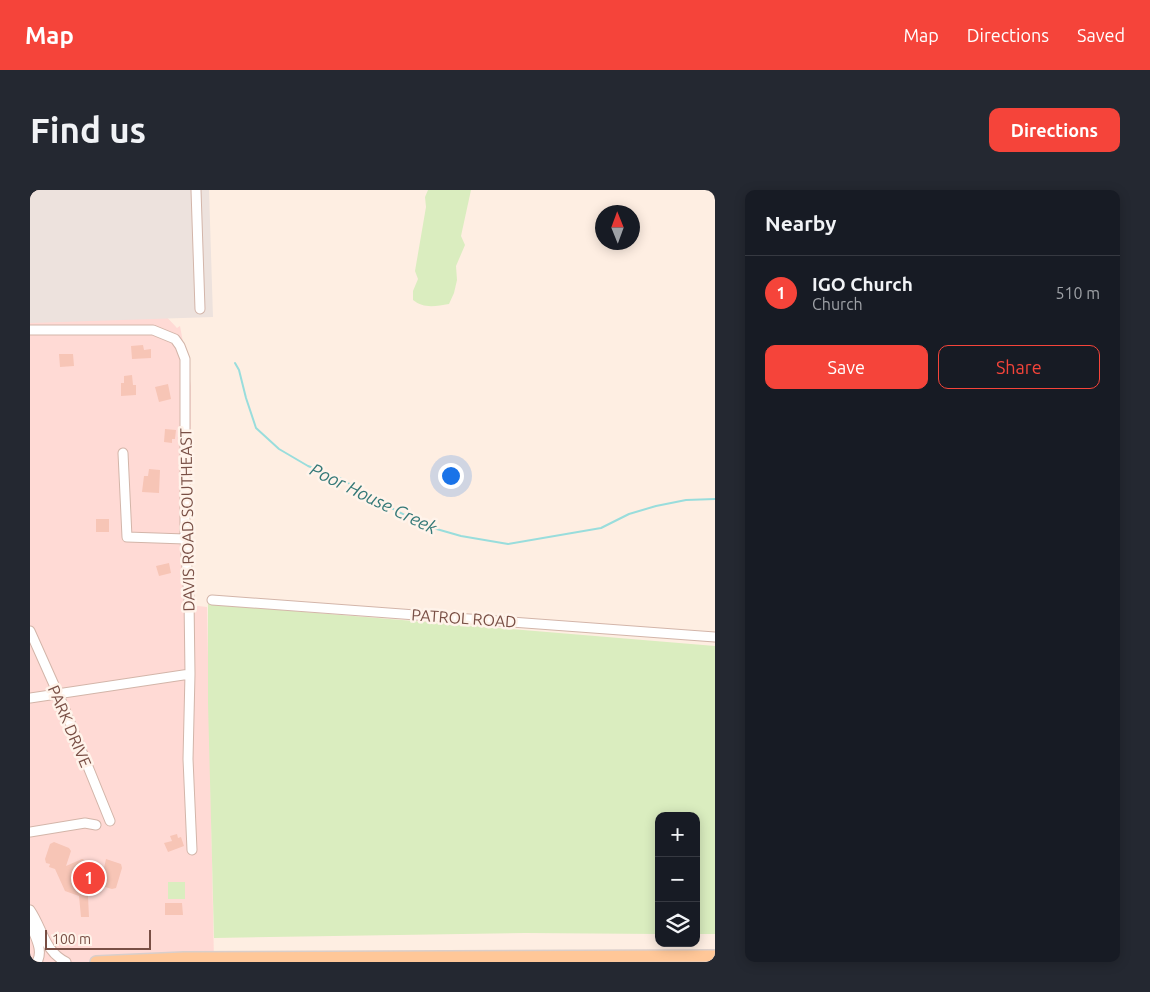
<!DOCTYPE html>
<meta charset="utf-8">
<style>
body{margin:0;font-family:Ubuntu,sans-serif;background:#242831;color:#f1f3f6}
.controls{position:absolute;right:15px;bottom:15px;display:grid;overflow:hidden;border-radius:10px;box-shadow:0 2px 12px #0003}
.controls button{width:45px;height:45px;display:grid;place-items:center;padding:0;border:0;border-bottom:1px solid #363941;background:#171b24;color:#f1f3f6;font:25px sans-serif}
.compass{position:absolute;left:565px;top:15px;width:45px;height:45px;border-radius:50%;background:#171b24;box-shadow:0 2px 12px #0003;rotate:359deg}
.scale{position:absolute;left:15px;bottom:12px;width:106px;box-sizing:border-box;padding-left:5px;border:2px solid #794f45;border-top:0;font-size:14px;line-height:18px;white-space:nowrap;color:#794f45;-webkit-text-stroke:4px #fff3ea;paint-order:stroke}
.you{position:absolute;left:420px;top:285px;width:18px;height:18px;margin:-12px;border:4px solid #fff;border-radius:50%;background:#1a73e8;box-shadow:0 0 0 8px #1a73e833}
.badge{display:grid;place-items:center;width:32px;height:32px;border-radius:50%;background:#f5443a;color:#fff;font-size:16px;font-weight:700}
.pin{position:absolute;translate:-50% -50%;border:2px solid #fff;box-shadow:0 1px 5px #0006}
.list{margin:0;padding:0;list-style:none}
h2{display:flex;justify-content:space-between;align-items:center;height:65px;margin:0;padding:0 20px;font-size:21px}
h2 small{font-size:16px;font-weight:400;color:#9ea1a6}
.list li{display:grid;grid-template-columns:32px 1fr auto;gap:15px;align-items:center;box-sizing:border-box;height:75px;padding:0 20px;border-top:1px solid #363941}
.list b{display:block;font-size:19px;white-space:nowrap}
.list p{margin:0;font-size:16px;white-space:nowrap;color:#9ea1a6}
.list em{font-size:16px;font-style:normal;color:#9ea1a6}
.actions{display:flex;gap:10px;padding:15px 20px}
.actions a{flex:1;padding:11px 0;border:1px solid #f5443a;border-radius:10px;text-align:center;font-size:18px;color:#f5443a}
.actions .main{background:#f5443a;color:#fff}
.icon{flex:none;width:28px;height:28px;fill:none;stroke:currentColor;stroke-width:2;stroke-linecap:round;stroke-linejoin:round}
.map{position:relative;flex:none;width:685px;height:772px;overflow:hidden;border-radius:10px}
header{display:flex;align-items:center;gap:30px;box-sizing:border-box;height:70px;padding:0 25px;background:#f5443a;color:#fff}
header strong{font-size:24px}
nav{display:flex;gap:28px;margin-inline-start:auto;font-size:18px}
.intro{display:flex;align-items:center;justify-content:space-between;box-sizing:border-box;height:120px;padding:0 30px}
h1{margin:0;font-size:35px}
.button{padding:12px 22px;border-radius:10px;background:#f5443a;color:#fff;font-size:18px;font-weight:700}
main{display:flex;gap:30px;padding:0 30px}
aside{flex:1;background:#171b24;border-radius:10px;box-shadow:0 2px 12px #0003}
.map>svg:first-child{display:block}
.commercial{fill:#ffdad5}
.industrial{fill:#ede2dd}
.green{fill:#daedbf}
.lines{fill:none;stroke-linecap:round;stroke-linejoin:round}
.stream{stroke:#99dddc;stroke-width:2}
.building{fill:#f7c5b6}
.minor-casing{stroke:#d3b5a9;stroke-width:11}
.major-casing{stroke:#d9cecb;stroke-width:14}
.minor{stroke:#fff;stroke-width:9}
.major{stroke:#ffc798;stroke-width:11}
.labels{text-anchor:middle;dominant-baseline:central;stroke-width:5;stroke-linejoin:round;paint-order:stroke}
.street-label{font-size:16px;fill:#794f45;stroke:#fff3ea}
.water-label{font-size:18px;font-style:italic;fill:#357978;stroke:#fff3ea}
</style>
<header>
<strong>Map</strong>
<nav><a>Map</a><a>Directions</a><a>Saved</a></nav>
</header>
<div class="intro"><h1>Find us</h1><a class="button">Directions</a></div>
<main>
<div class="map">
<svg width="685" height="772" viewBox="0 0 685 772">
<rect width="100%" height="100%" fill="#feeee2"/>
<path class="commercial" d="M 0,0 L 17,0 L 147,138 L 150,136 L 161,196 L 160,415 L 177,417 L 184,772 L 0,772 Z"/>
<path class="industrial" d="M 0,0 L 179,0 L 183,127 L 0,133 Z"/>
<path class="green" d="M 398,0 L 441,0 L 431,46 L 435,55 L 426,76 L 427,90 L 424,103 L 419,114 C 406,116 394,119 383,110 L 383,101 L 388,89 L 385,81 L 396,17 L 395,7 Z
M 178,414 L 685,456 L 685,744 L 666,744 L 666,626 L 629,626 L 629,744 L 495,743 L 184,748 L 178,513 Z
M 138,692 L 155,692 L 155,709 L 138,709 Z"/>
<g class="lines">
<path class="stream" d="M 205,173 L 209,180 L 216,208 L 226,238 L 249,259 L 278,276 L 312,289 L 340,307 L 396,336 L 431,346 L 478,354 L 571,338 L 599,324 L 626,316 L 656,310 L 685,309"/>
</g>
<path class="building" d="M 113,155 L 114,160 L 121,159 L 121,168 L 102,169 L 101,156 Z
M 29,164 L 43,164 L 44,176 L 30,177 Z
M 102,185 L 103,195 L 106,195 L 106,205 L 91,206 L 91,193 L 94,193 L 94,186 Z
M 138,194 L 141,209 L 129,212 L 125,197 Z
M 135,239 L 146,240 L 145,249 L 142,249 L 142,253 L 134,252 Z
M 119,279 L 130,280 L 129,303 L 112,302 L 114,286 L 118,286 Z
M 66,329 L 79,329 L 79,342 L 66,342 Z
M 139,373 L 141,383 L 129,386 L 126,376 Z
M 147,644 L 148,648 L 151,647 L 154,656 L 138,662 L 134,653 L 142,651 L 140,646 Z
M 24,652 L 39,658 L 41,661 L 36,676 L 52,669 L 62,673 L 64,678 L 74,678 L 76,669 L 91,674 L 92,678 L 86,698 L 82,699 L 75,697 L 58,706 L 59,727 L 51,727 L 49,706 L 35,701 L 25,679 L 19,677 L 20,674 L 16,673 L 15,669 L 20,654 Z
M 135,713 L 152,713 L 153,725 L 135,725 Z"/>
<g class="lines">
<defs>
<path id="minor" d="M 166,0 L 170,119
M 0,140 L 123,140 L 145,149 L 150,156 L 155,169 L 155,349 L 159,409 L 160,484 L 158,569 L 162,660
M 93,263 L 97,347 L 155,349
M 182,410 L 685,447
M 0,441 L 33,515 L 80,631
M 0,508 L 160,484
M 0,642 L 55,633 L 66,635
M 0,720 C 13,739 14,761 36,772
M 0,733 C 4,745 14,760 7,772"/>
<path id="major" d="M 66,772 L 154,768 L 685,766"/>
</defs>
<use href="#minor" class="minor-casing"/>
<use href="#major" class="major-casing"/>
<use href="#minor" class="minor"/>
<use href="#major" class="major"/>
</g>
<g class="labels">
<g class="street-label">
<text transform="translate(157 330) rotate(-91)">DAVIS ROAD SOUTHEAST</text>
<text transform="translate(434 428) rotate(4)">PATROL ROAD</text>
<text transform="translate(40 536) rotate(67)">PARK DRIVE</text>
</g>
<g class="water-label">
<text transform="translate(344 308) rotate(26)">Poor House Creek</text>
</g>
</g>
</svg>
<div class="controls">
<button>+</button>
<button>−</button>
<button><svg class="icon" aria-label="layers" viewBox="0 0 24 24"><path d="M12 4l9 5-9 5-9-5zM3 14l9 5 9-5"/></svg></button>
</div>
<svg class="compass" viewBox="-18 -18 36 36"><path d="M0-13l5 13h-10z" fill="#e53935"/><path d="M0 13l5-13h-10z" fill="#9ea1a6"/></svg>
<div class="scale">100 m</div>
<div class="you"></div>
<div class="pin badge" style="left:59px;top:688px">1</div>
</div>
<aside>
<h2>Nearby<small></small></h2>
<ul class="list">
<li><span class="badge">1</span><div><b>IGO Church</b><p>Church</p></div><em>510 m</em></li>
</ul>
<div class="actions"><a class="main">Save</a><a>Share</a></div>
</aside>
</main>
